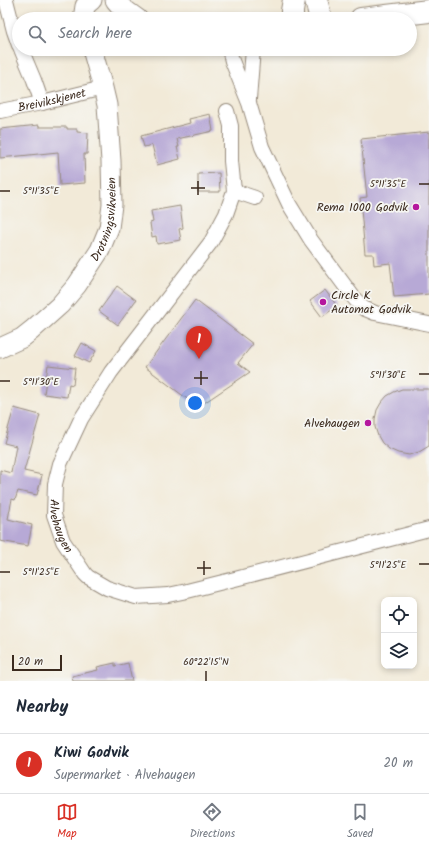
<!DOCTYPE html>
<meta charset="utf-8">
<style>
body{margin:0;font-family:Kalam,sans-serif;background:#f2f2f3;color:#1f2937}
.controls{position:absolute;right:12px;bottom:12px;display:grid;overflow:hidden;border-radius:8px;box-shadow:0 2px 6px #0003}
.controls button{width:36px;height:36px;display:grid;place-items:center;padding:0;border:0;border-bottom:1px solid #e0e1e3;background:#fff;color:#1f2937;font:20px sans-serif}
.scale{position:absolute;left:12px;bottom:10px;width:50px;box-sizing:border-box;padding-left:4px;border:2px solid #3b2a1e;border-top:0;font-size:11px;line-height:14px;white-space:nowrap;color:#3b2a1e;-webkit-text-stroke:3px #f6f6f2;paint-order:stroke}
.you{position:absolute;left:195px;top:403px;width:14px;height:14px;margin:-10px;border:3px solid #fff;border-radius:50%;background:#1a73e8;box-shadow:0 0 0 6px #1a73e833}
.badge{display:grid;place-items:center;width:26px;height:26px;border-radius:50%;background:#d93025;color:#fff;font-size:13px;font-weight:700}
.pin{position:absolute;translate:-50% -33px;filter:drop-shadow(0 1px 2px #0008)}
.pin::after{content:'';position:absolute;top:21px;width:14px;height:12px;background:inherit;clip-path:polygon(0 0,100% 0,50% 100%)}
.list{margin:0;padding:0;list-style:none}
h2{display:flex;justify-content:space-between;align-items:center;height:52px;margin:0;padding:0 16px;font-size:17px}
h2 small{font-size:13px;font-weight:400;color:#747a83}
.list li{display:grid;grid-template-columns:26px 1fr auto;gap:12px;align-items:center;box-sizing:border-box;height:60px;padding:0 16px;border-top:1px solid #e0e1e3}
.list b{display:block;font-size:15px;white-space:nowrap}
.list p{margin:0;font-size:13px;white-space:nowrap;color:#747a83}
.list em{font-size:13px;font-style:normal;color:#747a83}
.icon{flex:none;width:22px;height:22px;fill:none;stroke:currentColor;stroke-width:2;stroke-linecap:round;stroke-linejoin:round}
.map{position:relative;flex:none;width:429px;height:681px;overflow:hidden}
.search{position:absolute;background:#fff;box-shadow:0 2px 6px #0003;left:12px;right:12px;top:12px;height:44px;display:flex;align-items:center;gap:10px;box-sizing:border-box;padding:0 14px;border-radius:22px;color:#747a83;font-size:15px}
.sheet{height:112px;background:#fff}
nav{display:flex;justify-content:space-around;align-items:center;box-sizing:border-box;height:56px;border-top:1px solid #e0e1e3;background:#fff;font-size:11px;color:#747a83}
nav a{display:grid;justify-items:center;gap:2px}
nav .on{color:#d93025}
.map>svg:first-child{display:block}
.building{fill:#b7a9d6}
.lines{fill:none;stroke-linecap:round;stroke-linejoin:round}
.minor-casing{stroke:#968a7b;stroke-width:16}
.secondary-casing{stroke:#968a7b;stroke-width:21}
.trunk-casing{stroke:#968a7b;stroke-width:24}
.minor{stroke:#fff;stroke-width:14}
.secondary{stroke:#fff;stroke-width:19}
.trunk{stroke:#fff;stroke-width:22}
.ticks{fill:none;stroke:#3b2a1e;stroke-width:1.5}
.poi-dot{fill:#b5179e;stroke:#f6f6f2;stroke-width:1.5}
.labels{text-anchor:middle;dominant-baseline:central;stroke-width:3.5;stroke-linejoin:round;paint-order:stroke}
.street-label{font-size:12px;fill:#3b2a1e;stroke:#f6f6f2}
.poi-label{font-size:12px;fill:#3b2a1e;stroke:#f6f6f2;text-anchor:end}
.ticks-label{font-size:10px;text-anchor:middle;fill:#3b2a1e;stroke:#f6f6f2;stroke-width:3.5;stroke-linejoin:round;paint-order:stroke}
</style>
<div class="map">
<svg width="429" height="681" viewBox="0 0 429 681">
<rect width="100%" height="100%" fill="#f6f6f2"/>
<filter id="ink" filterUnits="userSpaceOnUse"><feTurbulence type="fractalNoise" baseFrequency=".025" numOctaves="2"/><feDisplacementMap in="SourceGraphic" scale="8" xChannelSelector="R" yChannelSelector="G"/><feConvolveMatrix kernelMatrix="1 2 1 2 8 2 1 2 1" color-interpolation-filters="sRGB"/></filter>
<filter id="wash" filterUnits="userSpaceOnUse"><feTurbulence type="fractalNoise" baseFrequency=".012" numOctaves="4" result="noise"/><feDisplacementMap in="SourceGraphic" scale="16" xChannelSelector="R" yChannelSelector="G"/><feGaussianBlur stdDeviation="0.9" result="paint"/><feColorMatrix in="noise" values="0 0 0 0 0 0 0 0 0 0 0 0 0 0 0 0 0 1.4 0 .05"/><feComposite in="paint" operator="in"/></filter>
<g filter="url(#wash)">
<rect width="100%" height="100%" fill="#f2ead8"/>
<g id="blocks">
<path class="building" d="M 210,114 L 213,131 L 177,139 L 179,147 L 177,147 L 180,159 L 157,165 L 152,145 L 144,147 L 141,136 L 190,123 L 189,119 Z
M 39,125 L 39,127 L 67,127 L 67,129 L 77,129 L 77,132 L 88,133 L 87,154 L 84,154 L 85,183 L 60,185 L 58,152 L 0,158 L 0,129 Z
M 429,132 L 429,294 L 394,297 L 390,263 L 374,265 L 373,254 L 365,254 L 360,198 L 367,197 L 361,139 Z
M 219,173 L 220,192 L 198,192 L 198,174 Z
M 180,206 L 183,228 L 179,229 L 181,240 L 157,244 L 156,236 L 152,237 L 150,223 L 153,222 L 151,211 Z
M 117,286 L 136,300 L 118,325 L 99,311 Z
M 325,290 L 337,306 L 322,317 L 310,301 Z
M 195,300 L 253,344 L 238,363 L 250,372 L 198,407 L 145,367 Z
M 82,343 L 96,351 L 89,363 L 75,356 Z
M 48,365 L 75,368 L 73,385 L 69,384 L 67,397 L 44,394 Z
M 402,389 L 429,389 L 429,446 L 419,452 L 409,455 L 398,453 L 389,449 L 382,443 L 378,436 L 375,427 L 375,419 L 377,410 L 381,403 L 387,396 L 394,392 Z
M 14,408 L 40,415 L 24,471 L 42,475 L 37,495 L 18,491 L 15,500 L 12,499 L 8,519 L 32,525 L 28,546 L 0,541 L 0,470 L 11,473 L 16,446 L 4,443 Z
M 115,663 L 115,666 L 128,663 L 132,681 L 73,681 L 72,676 L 98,670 L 97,667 Z"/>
</g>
</g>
<g filter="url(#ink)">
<use href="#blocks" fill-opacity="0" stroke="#968a7b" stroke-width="1"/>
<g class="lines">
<defs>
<g id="minor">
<path d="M 6,0 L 14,31 L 19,45"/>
<path d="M 21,49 L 34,80 L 42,103"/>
<path d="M 229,49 L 232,61 L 249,103 L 262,147 L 289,204 L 311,240 L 354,298 L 363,308 L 375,313 L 429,324"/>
<path d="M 249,99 L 253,49"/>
<path id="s1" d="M 0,111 L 42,103 L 103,88"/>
<path id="s2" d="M 227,111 L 231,126 L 231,161 L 234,191 L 226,214 L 211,242 L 111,372 L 81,419 L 60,464 L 55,484 L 54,515 L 63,541 L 85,574 L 88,577 L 107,588 L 136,597 L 168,595 L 187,591 L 235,579 L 429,529"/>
<path d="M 234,191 L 255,198"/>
</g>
<g id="secondary">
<path d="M 115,0 L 120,6 L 138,19"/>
<path d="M 83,19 L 85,6 L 92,0"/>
<path id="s3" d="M 0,348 L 22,338 L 32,330 L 60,305 L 77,285 L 100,250 L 109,228 L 112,205 L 111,161 L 107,105 L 103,88 L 92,49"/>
</g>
<path id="trunk" d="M 316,0 L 321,19
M 292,19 L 292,11 L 294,0
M 361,19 L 429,11"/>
</defs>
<use href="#minor" class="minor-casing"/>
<use href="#secondary" class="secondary-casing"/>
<use href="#trunk" class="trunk-casing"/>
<use href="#minor" class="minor"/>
<use href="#secondary" class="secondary"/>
<use href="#trunk" class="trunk"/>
</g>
</g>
<path class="ticks" d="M 198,181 L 198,195M 419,184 L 429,184M 191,188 L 205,188M 0,191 L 10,191M 201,371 L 201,385M 419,374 L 429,374M 194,378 L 208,378M 0,381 L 10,381M 204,561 L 204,575M 419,564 L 429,564M 197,568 L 211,568M 0,572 L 10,572M 206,671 L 206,681"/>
<g class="poi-dot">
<circle cx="416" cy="207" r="4"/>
<circle cx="323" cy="302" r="4"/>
<circle cx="368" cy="423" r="4"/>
</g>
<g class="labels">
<g class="street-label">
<text stroke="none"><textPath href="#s1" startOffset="53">Breivikskjenet</textPath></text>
<text stroke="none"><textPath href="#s3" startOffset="174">Drotningsvikveien</textPath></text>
<text stroke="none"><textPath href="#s2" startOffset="470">Alvehaugen</textPath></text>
</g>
<g class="poi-label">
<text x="408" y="207">Rema 1000 Godvik</text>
<text x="331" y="295" text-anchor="start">Circle K<tspan x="331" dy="14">Automat Godvik</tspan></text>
<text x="360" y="423">Alvehaugen</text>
</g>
</g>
<g class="ticks-label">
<text x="388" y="187">5°11'35"E</text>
<text x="41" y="194">5°11'35"E</text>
<text x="388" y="378">5°11'30"E</text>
<text x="41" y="385">5°11'30"E</text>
<text x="388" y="568">5°11'25"E</text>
<text x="41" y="575">5°11'25"E</text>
<text x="206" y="665">60°22'15"N</text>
</g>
</svg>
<div class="controls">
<button><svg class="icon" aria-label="locate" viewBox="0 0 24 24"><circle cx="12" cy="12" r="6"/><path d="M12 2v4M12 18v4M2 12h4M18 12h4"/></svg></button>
<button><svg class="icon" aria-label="layers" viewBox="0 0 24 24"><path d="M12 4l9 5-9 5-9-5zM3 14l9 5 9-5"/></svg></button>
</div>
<div class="scale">20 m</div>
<div class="you"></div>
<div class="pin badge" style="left:199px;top:359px">1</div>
<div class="search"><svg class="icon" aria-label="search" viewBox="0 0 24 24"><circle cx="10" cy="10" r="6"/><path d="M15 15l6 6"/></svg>Search here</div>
</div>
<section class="sheet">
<h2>Nearby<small></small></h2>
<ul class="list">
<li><span class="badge">1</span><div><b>Kiwi Godvik</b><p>Supermarket · Alvehaugen</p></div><em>20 m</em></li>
</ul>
</section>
<nav>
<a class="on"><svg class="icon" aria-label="map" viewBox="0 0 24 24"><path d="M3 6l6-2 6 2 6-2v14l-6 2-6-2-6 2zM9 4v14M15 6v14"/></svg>Map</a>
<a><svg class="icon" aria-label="directions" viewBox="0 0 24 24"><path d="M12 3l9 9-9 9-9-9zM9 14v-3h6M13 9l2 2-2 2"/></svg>Directions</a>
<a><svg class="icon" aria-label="saved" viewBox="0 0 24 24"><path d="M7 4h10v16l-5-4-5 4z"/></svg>Saved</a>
</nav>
